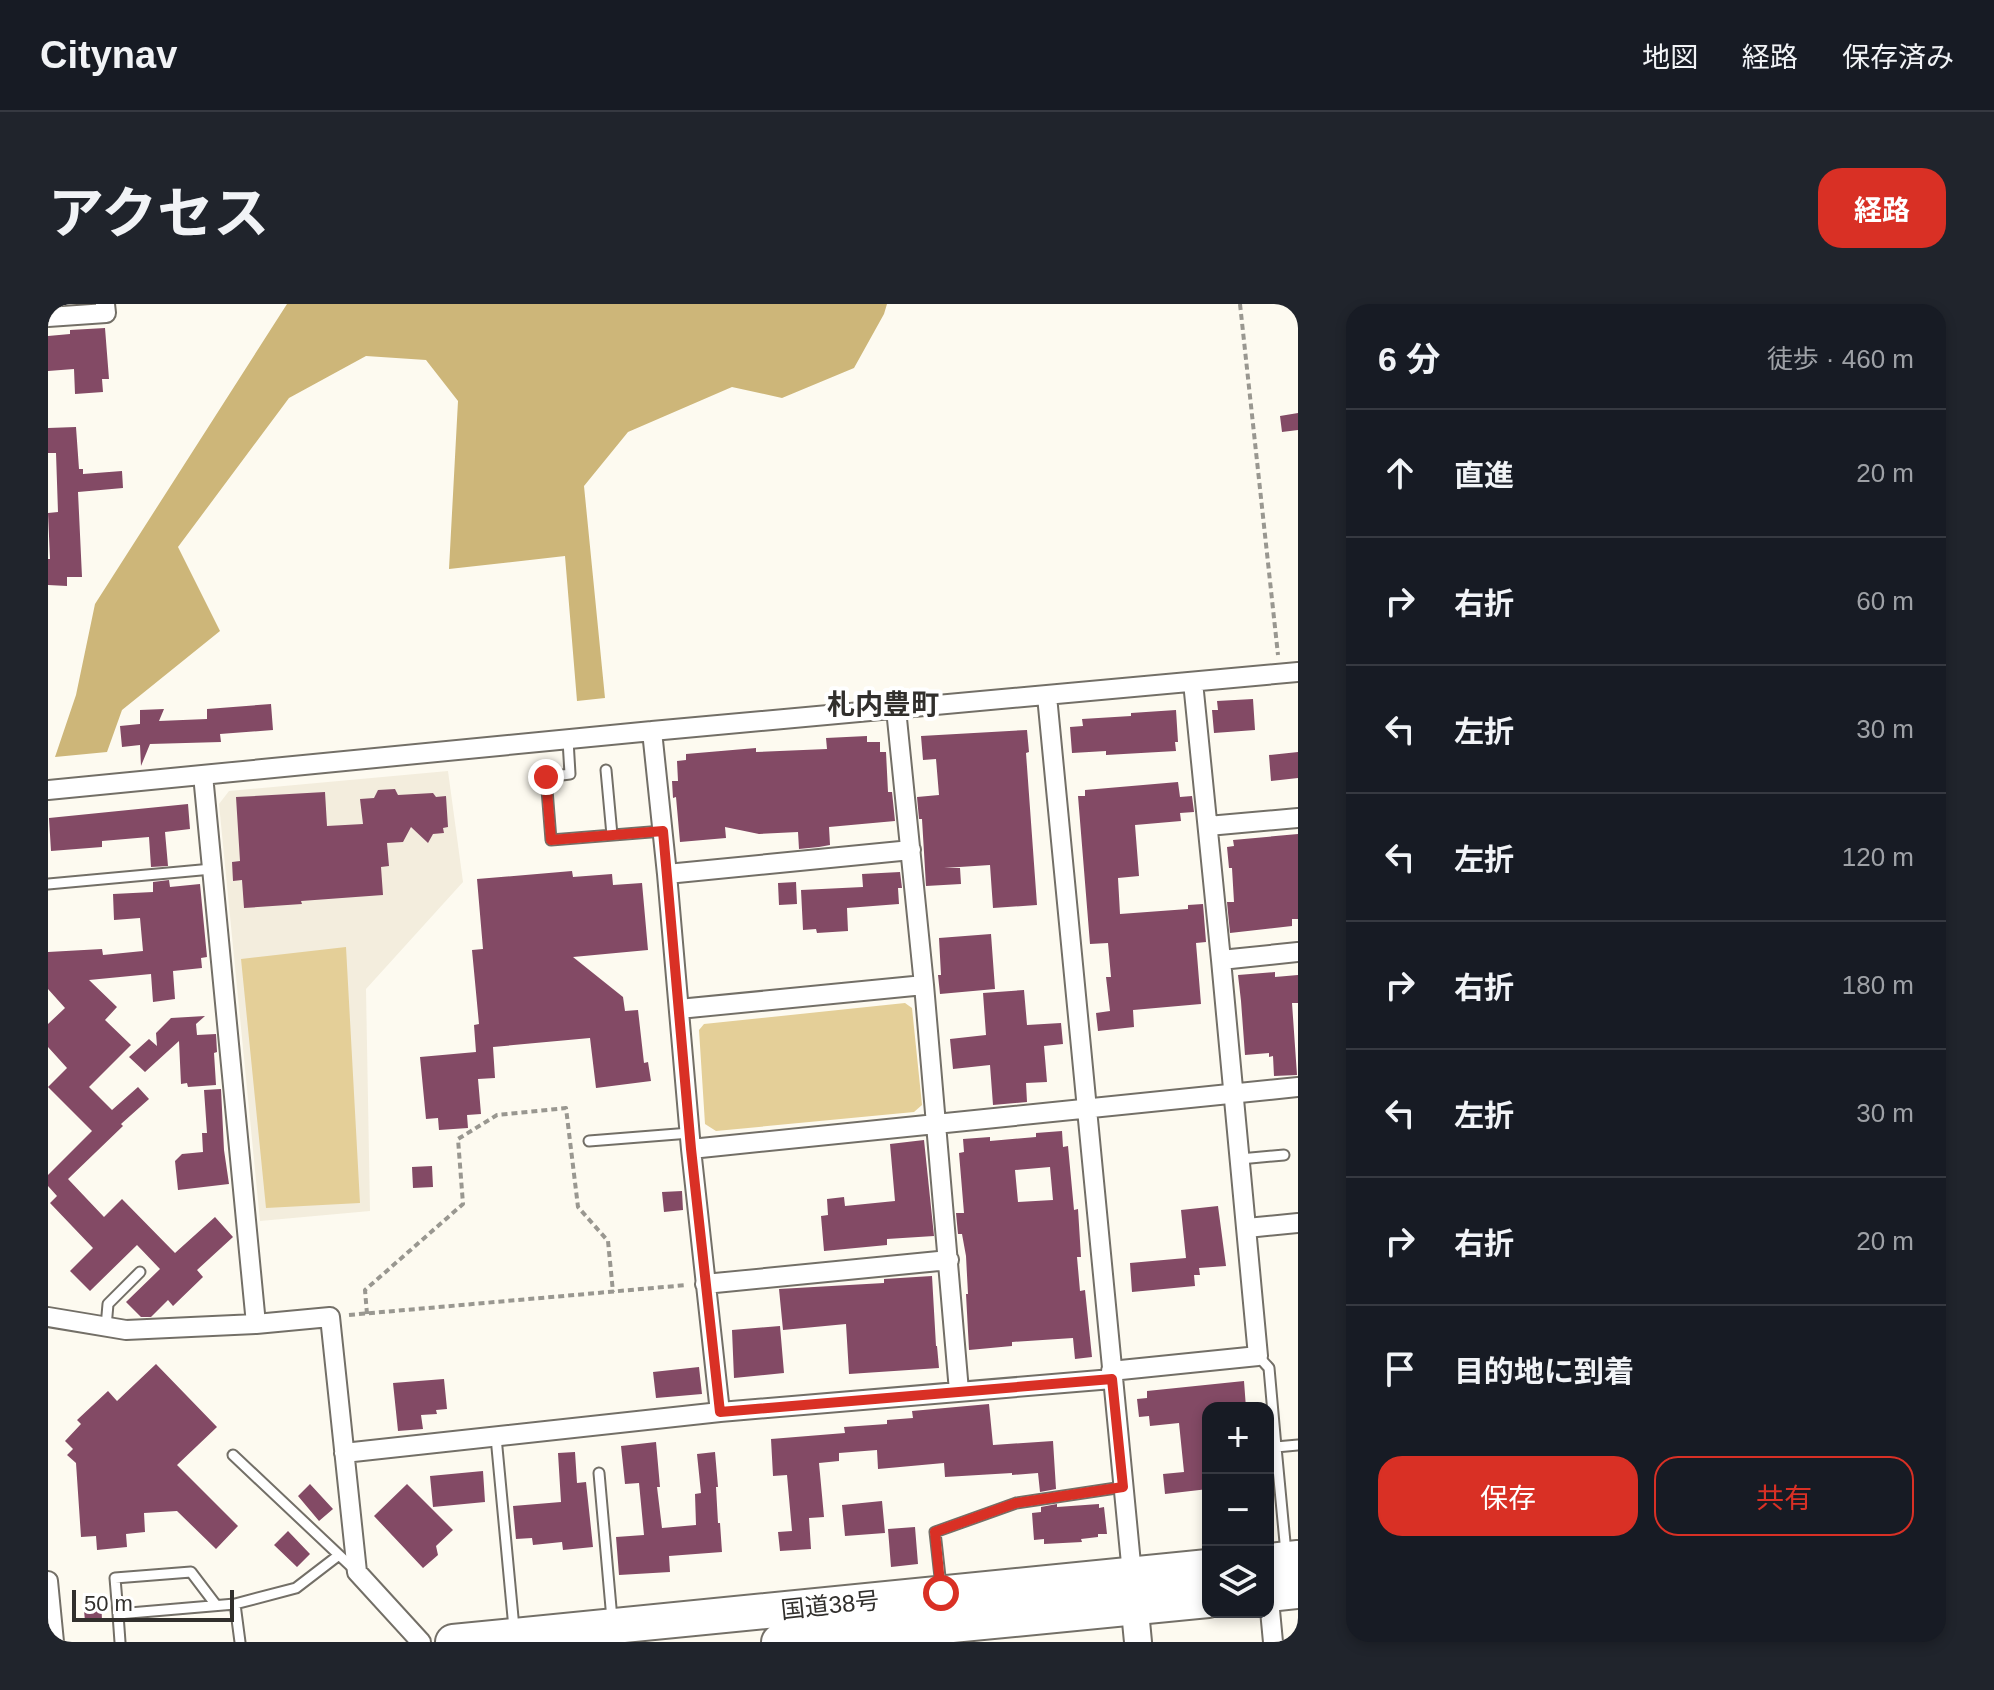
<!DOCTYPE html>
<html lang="ja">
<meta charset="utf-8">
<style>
body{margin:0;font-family:Arial,"Noto Sans JP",sans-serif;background:#20242c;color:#f1f3f6}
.controls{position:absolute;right:24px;bottom:24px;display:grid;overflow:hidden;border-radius:16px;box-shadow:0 4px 12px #0003}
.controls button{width:72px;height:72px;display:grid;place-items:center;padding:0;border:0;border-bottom:2px solid #363941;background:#171b24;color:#f1f3f6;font:40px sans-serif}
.scale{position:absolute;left:24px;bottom:20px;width:162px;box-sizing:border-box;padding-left:8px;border:4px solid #312f2c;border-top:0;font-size:22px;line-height:28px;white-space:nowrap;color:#312f2c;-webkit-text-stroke:6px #fff;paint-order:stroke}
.stop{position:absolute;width:24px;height:24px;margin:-18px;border:6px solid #d93025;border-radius:50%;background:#fff}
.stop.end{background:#d93025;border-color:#fff;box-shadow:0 2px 8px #0008}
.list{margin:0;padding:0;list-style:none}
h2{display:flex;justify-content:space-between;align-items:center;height:104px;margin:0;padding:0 32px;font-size:34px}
h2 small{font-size:26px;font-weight:400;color:#9ea1a6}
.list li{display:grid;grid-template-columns:52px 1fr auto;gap:24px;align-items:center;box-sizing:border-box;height:128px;padding:0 32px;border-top:2px solid #363941}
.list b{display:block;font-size:30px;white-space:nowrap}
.list em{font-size:26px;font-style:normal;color:#9ea1a6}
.actions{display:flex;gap:16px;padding:24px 32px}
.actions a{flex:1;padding:18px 0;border:2px solid #d93025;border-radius:24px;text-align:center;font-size:28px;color:#d93025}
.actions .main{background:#d93025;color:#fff}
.icon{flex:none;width:44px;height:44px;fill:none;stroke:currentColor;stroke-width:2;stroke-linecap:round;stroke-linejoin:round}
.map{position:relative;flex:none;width:1250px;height:1338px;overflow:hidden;border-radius:24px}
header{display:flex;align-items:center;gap:48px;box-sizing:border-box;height:112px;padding:0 40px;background:#171b24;border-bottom:2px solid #363941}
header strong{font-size:38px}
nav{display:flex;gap:44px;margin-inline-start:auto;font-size:28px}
.intro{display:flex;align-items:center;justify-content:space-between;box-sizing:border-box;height:192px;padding:0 48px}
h1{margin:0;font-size:56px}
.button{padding:20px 36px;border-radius:24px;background:#d93025;color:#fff;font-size:28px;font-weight:700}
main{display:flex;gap:48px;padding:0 48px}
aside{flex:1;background:#171b24;border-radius:24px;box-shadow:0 4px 12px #0003}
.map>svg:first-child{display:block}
.built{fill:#f3eddd}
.green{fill:#e4cf98}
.forest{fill:#cdb679}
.building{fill:#834a65;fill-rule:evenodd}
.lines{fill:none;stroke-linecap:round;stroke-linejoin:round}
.lane-casing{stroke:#736f67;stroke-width:13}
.street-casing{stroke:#736f67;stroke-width:22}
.secondary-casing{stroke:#736f67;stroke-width:30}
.highway-casing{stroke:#736f67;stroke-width:38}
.path{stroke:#999790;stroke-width:4;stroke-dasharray:6 4;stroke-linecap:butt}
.lane{stroke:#fff;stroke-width:9}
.street{stroke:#fff;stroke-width:18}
.secondary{stroke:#fff;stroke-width:26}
.highway{stroke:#fff;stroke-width:34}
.route{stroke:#d93025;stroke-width:10}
.labels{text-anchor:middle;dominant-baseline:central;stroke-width:8;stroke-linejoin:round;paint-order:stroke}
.street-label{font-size:24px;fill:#312f2c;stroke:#fff}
.quarter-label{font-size:28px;font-weight:bold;fill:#312f2c;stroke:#fff}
</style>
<header>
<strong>Citynav</strong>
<nav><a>地図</a><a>経路</a><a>保存済み</a></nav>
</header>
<div class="intro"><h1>アクセス</h1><a class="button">経路</a></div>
<main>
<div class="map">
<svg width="1250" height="1338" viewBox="0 0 1250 1338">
<rect width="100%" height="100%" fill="#fdfaf0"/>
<path class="built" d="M 400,467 L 415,578 L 318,685 L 322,907 L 212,917 L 171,500 L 181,487 Z"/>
<path class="green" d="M 298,643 L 312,899 L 218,904 L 193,655 Z
M 857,699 L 864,704 L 874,801 L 866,808 L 668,827 L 657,820 L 651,726 L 656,720 Z"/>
<path class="forest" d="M 239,0 L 839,0 L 836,10 L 806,64 L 734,94 L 684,83 L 580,128 L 536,182 L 557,394 L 529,397 L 517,252 L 401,265 L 410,97 L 378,56 L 318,52 L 241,94 L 130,243 L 172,327 L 74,406 L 59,448 L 7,453 L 28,391 L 47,300 Z"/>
<path class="building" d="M 57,24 L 61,75 L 54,75 L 55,88 L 27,90 L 26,65 L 0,67 L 0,32 L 22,30 L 22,26 Z
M 1250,109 L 1250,126 L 1234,128 L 1232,112 Z
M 28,123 L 31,165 L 35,165 L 35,170 L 74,167 L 75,184 L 30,188 L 34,273 L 19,273 L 19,282 L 0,281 L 0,255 L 2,255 L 0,209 L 10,208 L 8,149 L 0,149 L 0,124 Z
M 1205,395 L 1207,426 L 1166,429 L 1164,406 L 1170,406 L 1169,397 Z
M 223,400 L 225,426 L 172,430 L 173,438 L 102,440 L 93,462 L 92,441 L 74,443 L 72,422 L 92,420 L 92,406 L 116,405 L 111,417 L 159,415 L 159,405 Z
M 1128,406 L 1130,438 L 1127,438 L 1128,447 L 1058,451 L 1058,447 L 1024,449 L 1022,423 L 1035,422 L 1034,415 L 1083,412 L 1083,409 Z
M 979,426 L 981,448 L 978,449 L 989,601 L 945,604 L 942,561 L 896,564 L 912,564 L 913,580 L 878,582 L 874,515 L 871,515 L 869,493 L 891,491 L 888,455 L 875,456 L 873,432 Z
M 819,432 L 819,438 L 832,438 L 832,448 L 838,448 L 840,488 L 844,488 L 847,517 L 781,523 L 782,541 L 771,543 L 751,545 L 750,528 L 711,530 L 677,523 L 678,534 L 632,538 L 628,493 L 625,494 L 624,477 L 630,477 L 629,457 L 638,456 L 638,450 L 708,444 L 708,448 L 779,445 L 778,434 Z
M 1250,448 L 1250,474 L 1223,477 L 1221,451 Z
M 1130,478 L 1132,493 L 1144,492 L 1146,508 L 1132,509 L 1133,517 L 1087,521 L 1091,572 L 1070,574 L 1072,610 L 1140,605 L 1140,601 L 1155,600 L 1158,638 L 1148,639 L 1153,700 L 1085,706 L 1086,723 L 1050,727 L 1048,709 L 1062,707 L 1058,673 L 1063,673 L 1060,639 L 1042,640 L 1030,492 L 1037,492 L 1037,486 Z
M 347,485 L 350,491 L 385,489 L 388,493 L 398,492 L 400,523 L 395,524 L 396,529 L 385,530 L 380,539 L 363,523 L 355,538 L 339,539 L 341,562 L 333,563 L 335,591 L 253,597 L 254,600 L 196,604 L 194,576 L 185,577 L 184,558 L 192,557 L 188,493 L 277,488 L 279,522 L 315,520 L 312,495 L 326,494 L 330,486 Z
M 140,500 L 142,525 L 117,528 L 120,562 L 103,563 L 101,533 L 54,537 L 54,543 L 3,547 L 1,514 Z
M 1250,530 L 1250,615 L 1244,615 L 1244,622 L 1182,629 L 1179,598 L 1186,598 L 1184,564 L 1181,564 L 1179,543 L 1186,542 L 1185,536 Z
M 524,567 L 525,573 L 564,570 L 565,581 L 594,579 L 600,646 L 525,653 L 575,693 L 577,707 L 590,706 L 596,759 L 600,758 L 603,777 L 548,784 L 542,734 L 445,743 L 447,774 L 430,775 L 433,810 L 419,811 L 420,824 L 391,826 L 390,814 L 378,815 L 372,753 L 428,748 L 426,721 L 431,720 L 424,646 L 435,645 L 429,575 Z
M 852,568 L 854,584 L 850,584 L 851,600 L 799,604 L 800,627 L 769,629 L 768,625 L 755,626 L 753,586 L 815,583 L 814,570 Z
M 121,576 L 122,583 L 152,580 L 159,653 L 153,654 L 154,664 L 125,667 L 127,695 L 105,698 L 103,670 L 41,676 L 69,703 L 57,716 L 83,741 L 41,783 L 64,806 L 90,783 L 101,795 L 73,820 L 75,822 L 20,875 L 56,913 L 74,895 L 127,949 L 167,913 L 185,933 L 149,966 L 155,973 L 125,1002 L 120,996 L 103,1013 L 93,1013 L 78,998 L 112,965 L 89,941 L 42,987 L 22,967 L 45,944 L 2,899 L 9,892 L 0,882 L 0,871 L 44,827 L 0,783 L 19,764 L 0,743 L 0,720 L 17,704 L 0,685 L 0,648 L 54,645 L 55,651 L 95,647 L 92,614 L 66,616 L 65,590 L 105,588 L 105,578 Z
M 748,578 L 749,600 L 731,601 L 730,579 Z
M 943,630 L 947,685 L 892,690 L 890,671 L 893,671 L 891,634 Z
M 1227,668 L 1227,673 L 1250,671 L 1250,699 L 1244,699 L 1249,771 L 1226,772 L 1225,752 L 1221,753 L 1221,749 L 1197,751 L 1193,697 L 1190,671 Z
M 976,686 L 979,721 L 1013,719 L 1015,740 L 996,742 L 999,778 L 978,779 L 979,798 L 945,801 L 942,761 L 905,765 L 902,735 L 938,731 L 935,689 Z
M 157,712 L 148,720 L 149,731 L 168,730 L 169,748 L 166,749 L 168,781 L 140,783 L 139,779 L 133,780 L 131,737 L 97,768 L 81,753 L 101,735 L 109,742 L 108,729 L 123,714 Z
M 173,785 L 176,846 L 181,880 L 130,886 L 127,857 L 134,850 L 155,848 L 154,829 L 159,829 L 156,786 Z
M 1014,827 L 1015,843 L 1020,842 L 1026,906 L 1030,905 L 1033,953 L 1029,953 L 1032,987 L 1037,986 L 1044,1053 L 1027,1055 L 1025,1034 L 964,1038 L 964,1042 L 921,1046 L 918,990 L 920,990 L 918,952 L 914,930 L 910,930 L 908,909 L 916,909 L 911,849 L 916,848 L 915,835 L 942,833 L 942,837 L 988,833 L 988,829 ZM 1002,863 L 1005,896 L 970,898 L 967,866 Z
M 876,836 L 886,932 L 839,935 L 839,941 L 776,947 L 773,912 L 780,911 L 779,895 L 796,893 L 797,902 L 847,897 L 842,840 Z
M 384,862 L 385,883 L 365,884 L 364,863 Z
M 634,887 L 635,906 L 616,908 L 614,888 Z
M 1170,902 L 1178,962 L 1151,964 L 1152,971 L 1146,971 L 1147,982 L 1084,988 L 1082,959 L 1138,954 L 1133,906 Z
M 884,972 L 888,1042 L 889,1042 L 891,1064 L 801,1070 L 798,1020 L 735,1026 L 731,985 L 836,979 L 836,975 Z
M 732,1022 L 736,1069 L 686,1074 L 684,1026 Z
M 108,1060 L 169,1123 L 129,1161 L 190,1222 L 168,1245 L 129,1207 L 96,1209 L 97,1228 L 78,1230 L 79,1243 L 49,1246 L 48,1232 L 33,1233 L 28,1159 L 19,1151 L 25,1145 L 17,1137 L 33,1120 L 29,1116 L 60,1087 L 69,1097 Z
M 651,1063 L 654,1090 L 608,1094 L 605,1068 Z
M 396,1075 L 399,1105 L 388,1106 L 389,1110 L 373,1111 L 375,1125 L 350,1127 L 345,1079 Z
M 1196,1077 L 1198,1104 L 1160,1104 L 1160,1185 L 1117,1190 L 1115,1170 L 1136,1168 L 1131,1119 L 1102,1122 L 1101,1112 L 1091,1113 L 1089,1095 L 1099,1094 L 1099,1087 Z
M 941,1100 L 945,1141 L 1005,1137 L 1008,1185 L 992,1188 L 990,1169 L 964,1171 L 964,1169 L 897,1173 L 896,1159 L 830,1165 L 829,1146 L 791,1149 L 791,1157 L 771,1159 L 776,1213 L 761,1214 L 763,1245 L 732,1247 L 730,1228 L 744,1227 L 739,1171 L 725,1172 L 723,1135 L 797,1129 L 796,1123 L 839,1120 L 839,1116 L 865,1114 L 864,1107 Z
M 608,1138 L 612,1183 L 609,1183 L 614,1224 L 648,1221 L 647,1190 L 653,1189 L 649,1150 L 667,1148 L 670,1183 L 668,1183 L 670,1219 L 672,1219 L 674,1248 L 621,1252 L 622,1268 L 571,1271 L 568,1233 L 596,1231 L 591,1179 L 577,1180 L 573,1142 Z
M 527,1148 L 529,1179 L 538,1178 L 545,1243 L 515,1246 L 514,1238 L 485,1241 L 484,1234 L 468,1235 L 465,1202 L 513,1198 L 510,1149 Z
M 435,1167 L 437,1198 L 385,1203 L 382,1172 Z
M 262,1180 L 285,1205 L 271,1217 L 250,1192 Z
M 359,1180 L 405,1226 L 388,1242 L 390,1251 L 375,1264 L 326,1212 Z
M 834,1197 L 837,1229 L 797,1232 L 794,1201 Z
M 1009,1200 L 1009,1203 L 1051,1200 L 1051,1204 L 1056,1203 L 1059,1230 L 1050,1230 L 1050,1233 L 1033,1235 L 1034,1238 L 996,1240 L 996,1235 L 986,1236 L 984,1209 L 993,1208 L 993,1203 Z
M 867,1223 L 870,1260 L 843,1263 L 840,1225 Z
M 240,1227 L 262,1250 L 249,1263 L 226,1241 Z
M 53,1295 L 54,1316 L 37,1317 L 35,1296 Z"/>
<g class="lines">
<defs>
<path id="lane" d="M 520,436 L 522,470 L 498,473 L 503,536 L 615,527
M 558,466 L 564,531
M 0,580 L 164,565
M 541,837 L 642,829
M 1192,855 L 1236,851
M 58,1023 L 60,1000 L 92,968
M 1210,1052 L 1221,1064 L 1228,1143
M 448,1133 L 466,1324
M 185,1151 L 308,1267
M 551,1169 L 564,1315
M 1238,1249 L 1228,1143 L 1250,1141
M 893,1282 L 887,1228 L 968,1199 L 1075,1183
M 187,1300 L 192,1338
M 70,1310 L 67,1274 L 143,1268 L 168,1301
M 72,1338 L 70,1310 L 187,1300 L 248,1284 L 291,1251"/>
<path id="street" d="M 0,13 L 58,9 L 57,0
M 999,392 L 1084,1270
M 848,405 L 876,681 L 911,1087
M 604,427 L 619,570 L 643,845 L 672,1108
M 155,471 L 208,1020
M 0,486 L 604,427 L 1250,368
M 1160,522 L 1250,514
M 619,570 L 863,546
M 1173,656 L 1250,648
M 631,705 L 876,681
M 643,845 L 1250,783
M 1199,924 L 1250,919
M 657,980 L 901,956
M 0,1013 L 78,1026 L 208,1020 L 282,1013 L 309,1268 L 373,1338
M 1063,1067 L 1210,1052 L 1173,656 L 1145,378
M 296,1149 L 672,1108 L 1064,1075
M 0,1277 L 6,1338
M 1220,1285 L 1225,1338"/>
<path id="secondary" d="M 1085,1286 L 1090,1338"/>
<path id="highway" d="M 1220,1257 L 1250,1254
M 1220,1290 L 1250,1287
M 405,1338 L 1160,1263
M 731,1338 L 1160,1296"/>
</defs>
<use href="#lane" class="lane-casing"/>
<use href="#street" class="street-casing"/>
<use href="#secondary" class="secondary-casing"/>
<use href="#highway" class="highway-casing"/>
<path class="path" d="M 1192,0 L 1230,351
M 319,1010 L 317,986 L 415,900 L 410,835 L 449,811 L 518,804 L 530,903 L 560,937 L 565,988
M 301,1011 L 639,981"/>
<use href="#lane" class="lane"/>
<use href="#street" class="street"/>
<use href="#secondary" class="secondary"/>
<use href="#highway" class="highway"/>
</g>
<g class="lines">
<path class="route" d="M 498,473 L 503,536 L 615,527 L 643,845 L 672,1108 L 1064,1075 L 1075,1183 L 968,1199 L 887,1228 L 893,1289"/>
</g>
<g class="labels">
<g class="street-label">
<text transform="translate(782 1301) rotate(-6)">国道38号</text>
</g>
<g class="quarter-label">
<text x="835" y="400">札内豊町</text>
</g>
</g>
</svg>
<div class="controls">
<button>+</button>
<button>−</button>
<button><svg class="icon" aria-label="layers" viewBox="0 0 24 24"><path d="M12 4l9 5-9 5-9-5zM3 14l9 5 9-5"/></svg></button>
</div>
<div class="scale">50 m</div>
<div class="stop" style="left:893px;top:1289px"></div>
<div class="stop end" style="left:498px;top:473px"></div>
</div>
<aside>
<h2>6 分<small>徒歩 · 460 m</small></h2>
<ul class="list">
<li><svg class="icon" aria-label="ahead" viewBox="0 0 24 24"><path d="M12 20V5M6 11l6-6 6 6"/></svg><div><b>直進</b></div><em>20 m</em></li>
<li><svg class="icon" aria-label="right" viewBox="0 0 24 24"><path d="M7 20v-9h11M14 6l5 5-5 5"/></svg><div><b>右折</b></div><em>60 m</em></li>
<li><svg class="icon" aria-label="left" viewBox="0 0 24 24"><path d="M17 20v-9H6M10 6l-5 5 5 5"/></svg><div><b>左折</b></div><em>30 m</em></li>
<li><svg class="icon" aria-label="left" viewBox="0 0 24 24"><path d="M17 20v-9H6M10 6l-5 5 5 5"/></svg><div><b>左折</b></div><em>120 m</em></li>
<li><svg class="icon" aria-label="right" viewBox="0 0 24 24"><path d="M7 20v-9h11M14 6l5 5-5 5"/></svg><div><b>右折</b></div><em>180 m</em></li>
<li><svg class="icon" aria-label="left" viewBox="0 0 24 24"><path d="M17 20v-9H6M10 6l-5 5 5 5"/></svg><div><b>左折</b></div><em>30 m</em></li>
<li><svg class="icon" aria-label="right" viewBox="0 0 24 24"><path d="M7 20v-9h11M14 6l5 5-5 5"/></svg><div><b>右折</b></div><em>20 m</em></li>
<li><svg class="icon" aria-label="arrive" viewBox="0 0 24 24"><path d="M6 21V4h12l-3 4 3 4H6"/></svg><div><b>目的地に到着</b></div></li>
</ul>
<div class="actions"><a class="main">保存</a><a>共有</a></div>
</aside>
</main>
